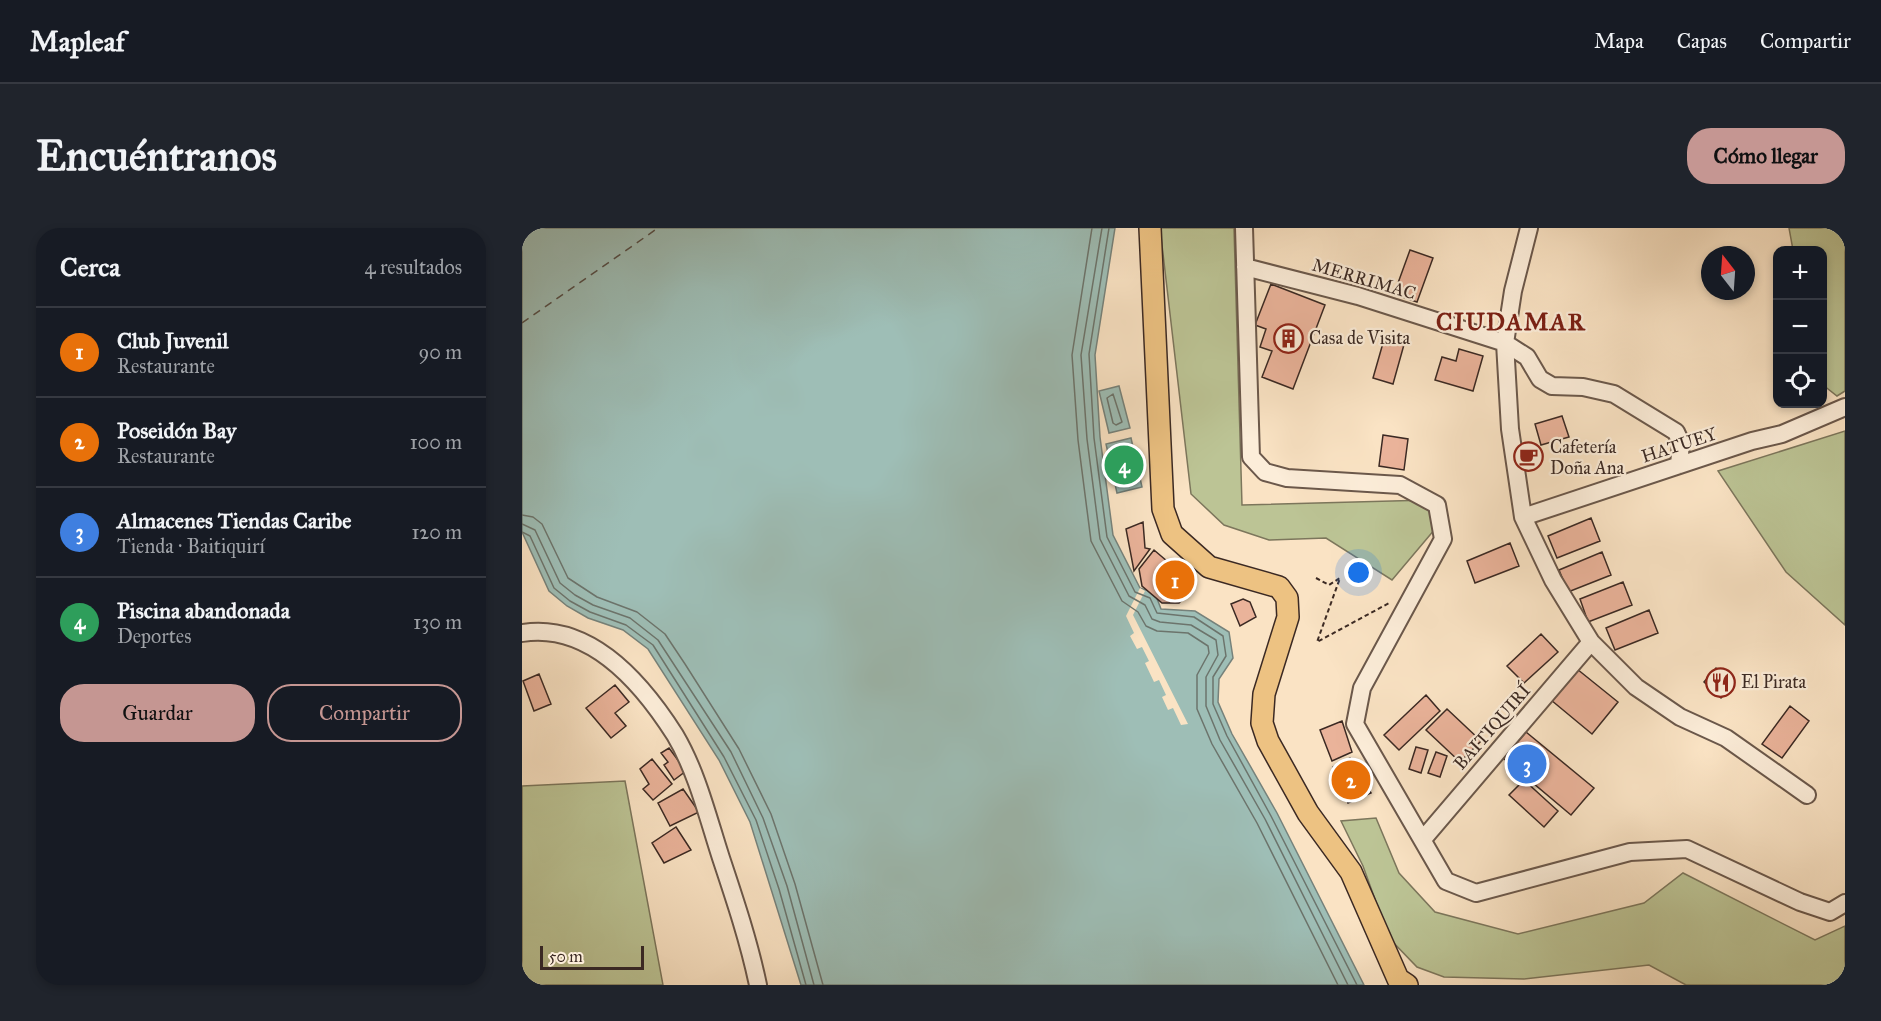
<!DOCTYPE html>
<html lang="es">
<meta charset="utf-8">
<style>
body{margin:0;font-family:"IM FELL Great Primer",serif;background:#20242c;color:#f1f3f6}
.controls{position:absolute;right:18px;top:18px;display:grid;overflow:hidden;border-radius:12px;box-shadow:0 3px 9px #0003}
.controls button{width:54px;height:54px;display:grid;place-items:center;padding:0;border:0;border-bottom:2px solid #363941;background:#171b24;color:#f1f3f6;font:30px sans-serif}
.compass{position:absolute;left:1179px;top:18px;width:54px;height:54px;border-radius:50%;background:#171b24;box-shadow:0 3px 9px #0003;rotate:343deg}
.scale{position:absolute;left:18px;bottom:15px;width:104px;box-sizing:border-box;padding-left:6px;border:3px solid #3b2923;border-top:0;font-size:16px;line-height:21px;white-space:nowrap;color:#3b2923;-webkit-text-stroke:4px #fcedd9;paint-order:stroke}
.you{position:absolute;left:837px;top:345px;width:21px;height:21px;margin:-15px;border:4px solid #fff;border-radius:50%;background:#1a73e8;box-shadow:0 0 0 9px #1a73e833}
.badge{display:grid;place-items:center;width:39px;height:39px;border-radius:50%;background:#c59692;color:#fff;font-size:20px;font-weight:700}
.pin{position:absolute;translate:-50% -50%;border:3px solid #fff;box-shadow:0 2px 6px #0006}
.list{margin:0;padding:0;list-style:none}
h2{display:flex;justify-content:space-between;align-items:center;height:78px;margin:0;padding:0 24px;font-size:26px}
h2 small{font-size:20px;font-weight:400;color:#9ea1a6}
.list li{display:grid;grid-template-columns:39px 1fr auto;gap:18px;align-items:center;box-sizing:border-box;height:90px;padding:0 24px;border-top:2px solid #363941}
.list b{display:block;font-size:22px;white-space:nowrap}
.list p{margin:0;font-size:20px;white-space:nowrap;color:#9ea1a6}
.list em{font-size:20px;font-style:normal;color:#9ea1a6}
.actions{display:flex;gap:12px;padding:18px 24px}
.actions a{flex:1;padding:14px 0;border:2px solid #c59692;border-radius:24px;text-align:center;font-size:21px;color:#c59692}
.actions .main{background:#c59692;color:#111}
.icon{flex:none;width:33px;height:33px;fill:none;stroke:currentColor;stroke-width:2;stroke-linecap:round;stroke-linejoin:round}
.map{position:relative;flex:none;width:1323px;height:757px;overflow:hidden;border-radius:24px}
header{display:flex;align-items:center;gap:36px;box-sizing:border-box;height:84px;padding:0 30px;background:#171b24;border-bottom:2px solid #363941}
header strong{font-size:28px}
nav{display:flex;gap:33px;margin-inline-start:auto;font-size:21px}
.intro{display:flex;align-items:center;justify-content:space-between;box-sizing:border-box;height:144px;padding:0 36px}
h1{margin:0;font-size:42px}
.button{padding:15px 27px;border-radius:24px;background:#c59692;color:#111;font-size:21px;font-weight:700}
main{display:flex;gap:36px;padding:0 36px}
aside{flex:1;background:#171b24;border-radius:24px;box-shadow:0 3px 9px #0003}
.map>svg:first-child{display:block}
.green{fill:#bcc495;stroke:#7c765c;stroke-width:1.5}
.water{fill:#9ebeb6;stroke:#76827b;stroke-width:1.5}
.pier{fill:#fae3c4}
.lines{fill:none;stroke-linecap:round;stroke-linejoin:round}
.shore{stroke:#6c746c;stroke-width:1.5}
.ferry{stroke:#544e48;stroke-width:1.5;stroke-dasharray:8 6;stroke-linecap:butt}
.building{fill:#eab39a;stroke:#3b2923;stroke-width:1.5}
.minor-casing{stroke:#6b584b;stroke-width:20}
.major-casing{stroke:#3b2923;stroke-width:24}
.path{stroke:#3b2923;stroke-width:2;stroke-dasharray:4.5 3;stroke-linecap:butt}
.minor{stroke:#fcedd9;stroke-width:16}
.major{stroke:#edc282;stroke-width:21}
.labels{text-anchor:middle;dominant-baseline:central;stroke-width:4.5;stroke-linejoin:round;paint-order:stroke}
.street-label{font-size:18px;fill:#3b2923;stroke:#fcedd9}
.poi-label{font-size:18px;fill:#3b2923;stroke:#fcedd9;text-anchor:start}
.district-label{font-size:24px;font-weight:bold;letter-spacing:1.5px;fill:#7a1f14;stroke:#fcedd9}
</style>
<header>
<strong>Mapleaf</strong>
<nav><a>Mapa</a><a>Capas</a><a>Compartir</a></nav>
</header>
<div class="intro"><h1>Encuéntranos</h1><a class="button">Cómo llegar</a></div>
<main>
<aside>
<h2>Cerca<small>4 resultados</small></h2>
<ul class="list">
<li><span class="badge" style="background:#e8710a">1</span><div><b>Club Juvenil</b><p>Restaurante</p></div><em>90 m</em></li>
<li><span class="badge" style="background:#e8710a">2</span><div><b>Poseidón Bay</b><p>Restaurante</p></div><em>100 m</em></li>
<li><span class="badge" style="background:#3f7fe0">3</span><div><b>Almacenes Tiendas Caribe</b><p>Tienda · Baitiquirí</p></div><em>120 m</em></li>
<li><span class="badge" style="background:#2e9e5b">4</span><div><b>Piscina abandonada</b><p>Deportes</p></div><em>130 m</em></li>
</ul>
<div class="actions"><a class="main">Guardar</a><a>Compartir</a></div>
</aside>
<div class="map">
<svg width="1323" height="757" viewBox="0 0 1323 757">
<rect width="100%" height="100%" fill="#fae3c4"/>
<filter id="stains"><feTurbulence type="fractalNoise" baseFrequency=".00333" numOctaves="4"/><feColorMatrix values="0 0 0 0 .2 0 0 0 0 .09 0 0 0 0 .02 0 0 0 .5 -.17"/></filter>
<radialGradient id="worn" r=".72"><stop offset=".6" stop-color="#630" stop-opacity="0"/><stop offset="1" stop-color="#630" stop-opacity=".3"/></radialGradient>
<path class="green" d="M 638,0 L 712,0 L 720,277 L 907,272 L 913,301 L 870,352 L 804,310 L 747,312 L 702,297 L 669,266 Z
M 1267,0 L 1323,0 L 1323,163 L 1315,168 L 1301,157 L 1300,22 L 1271,22 Z
M 1323,203 L 1323,397 L 1264,344 L 1196,243 Z
M 103,553 L 141,757 L 0,757 L 0,558 Z
M 854,590 L 877,645 L 913,684 L 996,706 L 1122,675 L 1161,645 L 1293,712 L 1323,698 L 1323,757 L 1164,757 L 1127,737 L 1002,751 L 922,749 L 895,739 L 867,710 L 841,638 L 819,593 Z"/>
<path class="water" d="M 0,0 L 593,0 L 573,127 L 578,209 L 591,307 L 618,360 L 633,365 L 639,381 L 673,383 L 707,404 L 711,430 L 697,451 L 696,474 L 710,506 L 755,585 L 842,757 L 279,757 L 228,594 L 197,532 L 126,421 L 101,402 L 66,390 L 45,378 L 27,363 L 0,304 Z
M 597,158 L 608,200 L 587,205 L 577,163 Z
M 609,210 L 620,259 L 595,265 L 584,216 Z"/>
<path class="pier" d="M 618,360 L 623,363 L 611,387 L 666,496 L 659,497 L 651,480 L 646,482 L 640,469 L 644,467 L 637,452 L 632,454 L 623,435 L 627,433 L 620,419 L 615,421 L 608,408 L 612,405 L 604,388 Z"/>
<g class="lines">
<path class="shore" d="M 570,0 L 550,127 L 556,212 L 569,313 L 600,373 L 616,384 L 624,398 L 635,403 L 666,405 L 686,418 L 687,425 L 675,447 L 675,481 L 690,516 L 735,595 L 816,757
M 580,0 L 559,127 L 565,211 L 578,311 L 607,368 L 623,377 L 630,391 L 638,394 L 669,397 L 694,412 L 696,427 L 684,449 L 684,478 L 698,512 L 743,591 L 826,757
M 587,0 L 567,126 L 572,210 L 585,309 L 613,364 L 628,370 L 635,385 L 672,389 L 701,408 L 704,428 L 691,449 L 691,476 L 705,508 L 749,588 L 835,757
M 591,166 L 600,194 L 594,197 L 591,195 L 585,170 Z
M 602,218 L 605,220 L 612,253 L 602,257 L 599,255 L 592,222 Z
M 0,287 L 11,289 L 20,296 L 46,350 L 75,369 L 115,384 L 143,406 L 163,436 L 217,521 L 249,586 L 273,656 L 301,757
M 0,296 L 13,302 L 38,355 L 53,367 L 71,377 L 108,390 L 136,412 L 209,524 L 241,590 L 265,658 L 292,757
M 0,304 L 8,308 L 32,360 L 48,373 L 68,384 L 104,397 L 131,417 L 202,529 L 234,592 L 257,661 L 284,757"/>
<path class="ferry" d="M 0,95 L 136,0"/>
</g>
<path class="building" d="M 888,22 L 911,30 L 895,74 L 872,66 Z
M 749,56 L 803,77 L 771,161 L 740,149 L 750,123 L 738,119 L 744,101 L 733,97 Z
M 863,108 L 883,113 L 871,156 L 851,150 Z
M 937,121 L 961,128 L 951,163 L 913,152 L 920,129 L 934,133 Z
M 1040,188 L 1047,209 L 1019,217 L 1013,196 Z
M 861,207 L 886,211 L 882,242 L 857,238 Z
M 1069,290 L 1078,313 L 1035,330 L 1026,308 Z
M 621,294 L 623,320 L 628,321 L 612,343 L 604,301 Z
M 988,315 L 997,338 L 953,355 L 945,333 Z
M 632,322 L 673,357 L 657,375 L 640,375 L 620,358 L 617,341 Z
M 1080,324 L 1089,347 L 1046,364 L 1037,342 Z
M 1101,354 L 1110,377 L 1066,394 L 1058,371 Z
M 721,371 L 728,374 L 734,389 L 718,398 L 709,376 Z
M 1127,382 L 1136,405 L 1093,422 L 1084,400 Z
M 1019,406 L 1036,424 L 1002,455 L 985,438 Z
M 1194,440 L 1212,456 L 1199,470 L 1182,454 Z
M 1055,441 L 1096,474 L 1070,506 L 1029,472 Z
M 17,446 L 29,476 L 12,483 L 1,453 Z
M 93,457 L 107,474 L 93,485 L 104,498 L 89,510 L 64,480 Z
M 904,467 L 918,483 L 877,522 L 862,507 Z
M 1268,478 L 1287,493 L 1260,530 L 1240,516 Z
M 925,481 L 959,513 L 938,534 L 904,502 Z
M 820,493 L 830,524 L 810,533 L 798,502 Z
M 1004,504 L 1072,560 L 1049,587 L 981,530 Z
M 894,519 L 906,522 L 899,545 L 887,541 Z
M 147,520 L 164,543 L 152,552 L 142,537 L 146,534 L 139,525 Z
M 914,524 L 925,528 L 918,549 L 906,545 Z
M 828,530 L 849,565 L 826,575 L 811,539 Z
M 130,531 L 150,556 L 131,572 L 121,561 L 127,556 L 118,541 Z
M 1002,552 L 1036,583 L 1022,599 L 987,567 Z
M 161,561 L 177,584 L 148,598 L 136,575 Z
M 154,599 L 169,622 L 142,635 L 130,615 Z"/>
<g class="lines">
<defs>
<path id="minor" d="M 722,0 L 729,229 L 743,244 L 765,250 L 878,257 L 915,277 L 921,311 L 840,460 L 833,496 L 924,653 L 954,665 L 1108,624 L 1165,621 L 1278,674 L 1308,684 L 1323,675
M 1007,0 L 991,63 L 983,115 L 988,201 L 1001,289 L 1031,352 L 1069,414 L 1114,459 L 1158,489 L 1204,510 L 1285,567
M 723,39 L 836,68 L 983,115 L 1005,129 L 1018,151 L 1030,158 L 1061,159 L 1092,166 L 1154,204 L 1159,215 L 1157,237
M 1001,289 L 1230,213 L 1260,206 L 1323,179
M 0,405 C 68,394 120,455 153,507 C 175,544 186,590 199,630 C 213,672 227,714 236,757
M 902,610 L 1069,414"/>
<path id="major" d="M 628,0 L 641,281 L 650,306 L 687,339 L 757,359 L 765,370 L 766,389 L 742,466 L 740,495 L 746,513 L 786,585 L 829,644 L 876,751 L 885,757"/>
</defs>
<use href="#minor" class="minor-casing"/>
<use href="#major" class="major-casing"/>
<path class="path" d="M 794,350 L 807,357 L 818,350 L 795,414 L 869,374"/>
<use href="#minor" class="minor"/>
<use href="#major" class="major"/>
</g>
<defs>
<symbol id="building-ring" viewBox="-11 -11 22 22"><circle r="9.5" fill="#fcedd9" stroke="#8f2418" stroke-width="1.5"/><path d="M-4-6H4V6H1V3H-1V6H-4ZM-2.5-4.3h1.7v1.8h-1.7ZM.8-4.3h1.7v1.8H.8ZM-2.5-1h1.7V.8h-1.7ZM.8-1h1.7V.8H.8Z" fill="#8f2418"/></symbol>
<symbol id="cafe-ring" viewBox="-11 -11 22 22"><circle r="9.5" fill="#fcedd9" stroke="#8f2418" stroke-width="1.5"/><path d="M-5.5-4.5H6V0H3Q3 3.5 0 3.5H-2.5Q-5.5 3.5-5.5 0ZM3-3.2v2h1.7v-2ZM-6 4.5H4V6H-6Z" fill="#8f2418"/></symbol>
<symbol id="restaurant-ring" viewBox="-11 -11 22 22"><circle r="9.5" fill="#fcedd9" stroke="#8f2418" stroke-width="1.5"/><path d="M-5-6h1v4h1v-4h1v4h1v-4h1v5L-1.5 .5V6h-2V.5L-5-1ZM5-6V6H3V1.5H1.5Q1.5-4 5-6Z" fill="#8f2418"/></symbol>
</defs>
<g fill-rule="evenodd">
<use href="#building-ring" x="750" y="94" width="33" height="33"/>
<use href="#cafe-ring" x="990" y="212" width="33" height="33"/>
<use href="#restaurant-ring" x="1182" y="438" width="33" height="33"/>
</g>
<g class="labels">
<g class="street-label">
<text transform="translate(842 51) rotate(16)">MERRIMAC</text>
<text transform="translate(1157 217) rotate(-18)">HATUEY</text>
<text transform="translate(970 499) rotate(-49)">BAITIQUIRÍ</text>
</g>
<g class="poi-label">
<text x="787" y="110">Casa de Visita</text>
<text x="1028" y="219">Cafetería<tspan x="1028" dy="21">Doña Ana</tspan></text>
<text x="1219" y="454">El Pirata</text>
</g>
<g class="district-label">
<text x="989" y="94">CIUDAMAR</text>
</g>
</g>
<rect width="100%" height="100%" filter="url(#stains)"/>
<rect width="100%" height="100%" fill="url(#worn)"/>
</svg>
<div class="controls">
<button>+</button>
<button>−</button>
<button><svg class="icon" aria-label="locate" viewBox="0 0 24 24"><circle cx="12" cy="12" r="6"/><path d="M12 2v4M12 18v4M2 12h4M18 12h4"/></svg></button>
</div>
<svg class="compass" viewBox="-18 -18 36 36"><path d="M0-13l5 13h-10z" fill="#e53935"/><path d="M0 13l5-13h-10z" fill="#9ea1a6"/></svg>
<div class="scale">50 m</div>
<div class="you"></div>
<div class="pin badge" style="left:653px;top:352px;background:#e8710a">1</div>
<div class="pin badge" style="left:829px;top:552px;background:#e8710a">2</div>
<div class="pin badge" style="left:1005px;top:536px;background:#3f7fe0">3</div>
<div class="pin badge" style="left:602px;top:237px;background:#2e9e5b">4</div>
</div>
</main>
